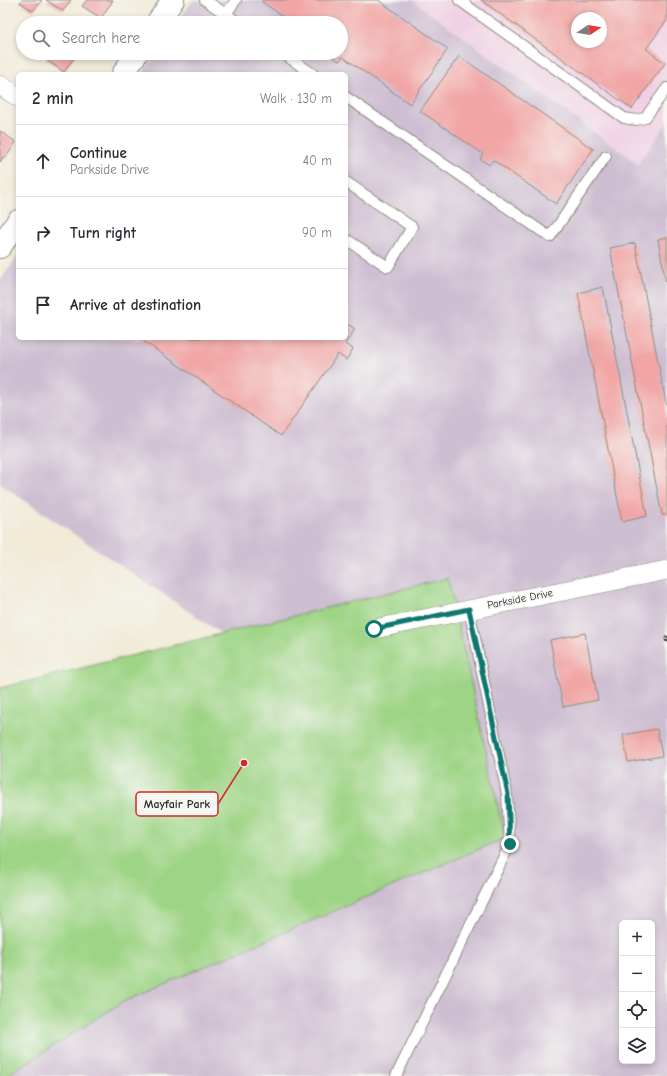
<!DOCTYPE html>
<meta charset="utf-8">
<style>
body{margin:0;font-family:"Comic Neue",sans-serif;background:#f7f7f7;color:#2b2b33}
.controls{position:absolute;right:12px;bottom:12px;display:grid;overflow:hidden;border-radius:6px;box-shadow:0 2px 6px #0003}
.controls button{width:36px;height:36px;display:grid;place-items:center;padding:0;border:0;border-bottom:1px solid #e1e1e2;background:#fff;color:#2b2b33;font:20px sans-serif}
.compass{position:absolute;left:571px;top:12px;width:36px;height:36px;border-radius:50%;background:#fff;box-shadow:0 2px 6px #0003;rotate:78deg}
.stop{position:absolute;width:12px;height:12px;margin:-9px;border:3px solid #0f766e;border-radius:50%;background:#fff}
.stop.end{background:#0f766e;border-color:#fff;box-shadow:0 1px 4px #0008}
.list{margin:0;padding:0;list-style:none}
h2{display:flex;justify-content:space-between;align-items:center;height:52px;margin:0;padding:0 16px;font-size:17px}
h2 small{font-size:13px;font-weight:400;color:#7c7c81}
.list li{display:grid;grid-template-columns:26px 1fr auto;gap:12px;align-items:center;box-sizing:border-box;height:72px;padding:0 16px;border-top:1px solid #e1e1e2}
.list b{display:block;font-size:15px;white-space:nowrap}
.list p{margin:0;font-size:13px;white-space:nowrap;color:#7c7c81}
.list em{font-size:13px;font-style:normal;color:#7c7c81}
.icon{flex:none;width:22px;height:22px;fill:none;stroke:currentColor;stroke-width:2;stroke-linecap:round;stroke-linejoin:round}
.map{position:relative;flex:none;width:667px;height:1076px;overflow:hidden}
.search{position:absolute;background:#fff;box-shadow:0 2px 6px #0003;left:16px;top:16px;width:332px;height:44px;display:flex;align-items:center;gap:10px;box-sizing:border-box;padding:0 14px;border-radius:22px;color:#7c7c81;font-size:15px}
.panel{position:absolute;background:#fff;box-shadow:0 2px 6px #0003;left:16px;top:72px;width:332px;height:268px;border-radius:6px}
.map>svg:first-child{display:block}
.built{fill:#f0d0e4;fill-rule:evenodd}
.industrial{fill:#cebed1;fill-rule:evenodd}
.green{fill:#9ed485;stroke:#648058}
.building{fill:#f1a6a5;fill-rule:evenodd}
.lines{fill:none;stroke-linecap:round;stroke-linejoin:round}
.service-casing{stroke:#8e8b82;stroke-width:12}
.minor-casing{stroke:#8e8b82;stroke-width:20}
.tertiary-casing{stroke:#8e8b82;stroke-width:24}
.service{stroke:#fff;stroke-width:10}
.minor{stroke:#fff;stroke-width:19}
.tertiary{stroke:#fff;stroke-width:22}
.rail-casing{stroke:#2b2b2b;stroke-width:4.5}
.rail{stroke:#f6f6f2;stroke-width:3;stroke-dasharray:9;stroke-linecap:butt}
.route{stroke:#0f766e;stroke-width:5}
.labels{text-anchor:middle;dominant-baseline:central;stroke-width:3;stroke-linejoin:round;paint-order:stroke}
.street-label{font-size:11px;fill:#2b2b2b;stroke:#f6f6f2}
.leader{fill:none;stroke:#d62828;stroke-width:1.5}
.callout-dot{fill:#d62828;stroke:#f6f6f2;stroke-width:1.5}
.callout{fill:#f6f6f2;stroke:#d62828;stroke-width:1.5}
.callout-label{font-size:12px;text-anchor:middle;font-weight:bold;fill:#2b2b2b}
</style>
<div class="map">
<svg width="667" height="1076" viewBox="0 0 667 1076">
<rect width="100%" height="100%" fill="#f6f6f2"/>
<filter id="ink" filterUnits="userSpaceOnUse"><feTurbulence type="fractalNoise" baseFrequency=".025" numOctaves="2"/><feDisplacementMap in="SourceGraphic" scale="8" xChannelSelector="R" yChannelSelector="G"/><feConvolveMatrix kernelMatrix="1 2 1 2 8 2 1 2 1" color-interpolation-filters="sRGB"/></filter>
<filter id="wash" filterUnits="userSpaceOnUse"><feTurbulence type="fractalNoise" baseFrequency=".012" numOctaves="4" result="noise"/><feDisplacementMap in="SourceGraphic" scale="16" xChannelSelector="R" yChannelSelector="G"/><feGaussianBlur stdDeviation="0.9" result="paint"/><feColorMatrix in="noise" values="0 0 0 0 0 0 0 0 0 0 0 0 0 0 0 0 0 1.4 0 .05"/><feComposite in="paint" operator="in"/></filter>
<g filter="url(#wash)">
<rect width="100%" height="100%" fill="#f1ebd8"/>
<path class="built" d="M 412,0 L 667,0 L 667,123 L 638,164 ZM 577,18 L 601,18 L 601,42 L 577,42 Z"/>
<path class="industrial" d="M 193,0 L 412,0 L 638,164 L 667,123 L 667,1076 L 6,1076 L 124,1001 L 504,838 L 448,579 L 222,634 L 0,484 L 0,281 L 18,255 L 18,338 L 346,338 L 346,74 L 142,74 L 157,53 L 341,53 L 341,23 L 177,23 ZM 622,923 L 652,923 L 652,1061 L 622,1061 Z"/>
<path class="green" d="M 448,578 L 505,838 L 124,1001 L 6,1076 L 0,1076 L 0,688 Z"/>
<g id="blocks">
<path class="building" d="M 22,0 L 42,0 L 33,11 L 20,2 Z
M 46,0 L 71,0 L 63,11 Z
M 87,0 L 113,0 L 101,18 L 82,6 Z
M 263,0 L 378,0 L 448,49 L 410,104 L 343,57 L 339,61 L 326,53 L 341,53 L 341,23 L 293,23 L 262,2 Z
M 481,0 L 667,0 L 667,20 L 646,49 L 665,63 L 632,109 ZM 577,18 L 601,18 L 601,42 L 577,42 Z
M 36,17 L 45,23 L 31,23 Z
M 49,53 L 77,53 L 64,72 L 45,59 Z
M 459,56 L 593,149 L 556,204 L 493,160 L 489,165 L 480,159 L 483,154 L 420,111 Z
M 0,131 L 16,142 L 5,159 L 3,157 L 0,162 Z
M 667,237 L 667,283 L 666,283 L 658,239 Z
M 635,243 L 667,408 L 667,515 L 662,515 L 610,248 Z
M 603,287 L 647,516 L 622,522 L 578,293 Z
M 346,323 L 355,329 L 345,344 L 353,349 L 346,360 L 338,354 L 281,436 L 139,338 L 346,338 Z
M 585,633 L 598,700 L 563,707 L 550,640 Z
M 657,729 L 662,756 L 628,762 L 623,735 Z"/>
</g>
</g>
<g filter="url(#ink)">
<use href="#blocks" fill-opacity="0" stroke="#8e8b82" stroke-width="1"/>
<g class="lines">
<defs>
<path id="service" d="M 205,0 L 239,23
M 459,0 L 624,118 L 636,120 L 645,118 L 667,88
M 226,14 L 236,0
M 282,53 L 313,74
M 346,97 L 550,237 L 606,156
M 346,182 L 412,227 L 388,267 L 346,239
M 396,1076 L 510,844 L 507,794 L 469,609"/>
<path id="minor" d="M 0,85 L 18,97
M 374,629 L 667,570"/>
<path id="tertiary" d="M 157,23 L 173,0
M 123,74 L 137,53
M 0,247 L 18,221"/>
</defs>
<use href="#service" class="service-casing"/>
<use href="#minor" class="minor-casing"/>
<use href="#tertiary" class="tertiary-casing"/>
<use href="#service" class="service"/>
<use href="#minor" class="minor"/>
<use href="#tertiary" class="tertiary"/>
<defs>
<path id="rail" d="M 667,638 L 667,640"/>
</defs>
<use href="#rail" class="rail-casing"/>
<use href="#rail" class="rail"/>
</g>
</g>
<g class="lines" filter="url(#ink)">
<path class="route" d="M 374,629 L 469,609 L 508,794 L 510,844"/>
</g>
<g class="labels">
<g class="street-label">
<text transform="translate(520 599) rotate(-11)">Parkside Drive</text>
</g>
</g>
<path class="leader" d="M244 763L218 804"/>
<circle class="callout-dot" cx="244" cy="763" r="4"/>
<rect class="callout" x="136" y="792" width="82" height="24" rx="4"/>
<g class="callout-label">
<text x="177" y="808">Mayfair Park</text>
</g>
</svg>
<div class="controls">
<button>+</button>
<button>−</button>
<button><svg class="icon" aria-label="locate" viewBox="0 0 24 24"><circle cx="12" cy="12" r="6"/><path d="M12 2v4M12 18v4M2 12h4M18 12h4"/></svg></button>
<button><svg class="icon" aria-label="layers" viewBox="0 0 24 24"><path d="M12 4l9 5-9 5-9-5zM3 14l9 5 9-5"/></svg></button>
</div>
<svg class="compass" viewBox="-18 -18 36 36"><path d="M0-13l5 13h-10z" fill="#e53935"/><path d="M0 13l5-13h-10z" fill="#7c7c81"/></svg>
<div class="stop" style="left:374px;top:629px"></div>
<div class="stop end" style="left:510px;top:844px"></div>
<div class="search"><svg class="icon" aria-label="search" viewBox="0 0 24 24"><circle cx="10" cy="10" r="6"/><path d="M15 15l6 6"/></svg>Search here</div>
<section class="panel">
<h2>2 min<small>Walk · 130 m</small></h2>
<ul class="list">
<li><svg class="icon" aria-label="ahead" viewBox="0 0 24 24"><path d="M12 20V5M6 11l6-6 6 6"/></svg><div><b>Continue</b><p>Parkside Drive</p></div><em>40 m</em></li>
<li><svg class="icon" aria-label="right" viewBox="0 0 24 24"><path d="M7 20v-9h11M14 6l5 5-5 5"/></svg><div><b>Turn right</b></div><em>90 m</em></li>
<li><svg class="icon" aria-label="arrive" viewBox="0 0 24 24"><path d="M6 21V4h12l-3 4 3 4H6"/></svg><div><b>Arrive at destination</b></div></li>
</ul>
</section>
</div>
